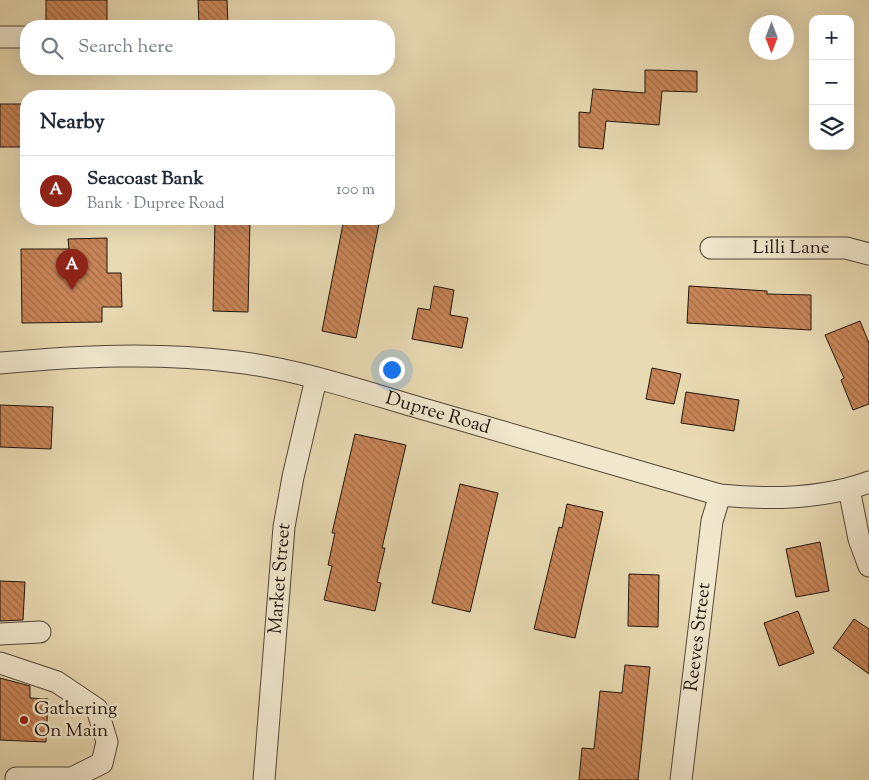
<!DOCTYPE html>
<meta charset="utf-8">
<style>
body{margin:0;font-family:"Sorts Mill Goudy",serif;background:#f6f6f7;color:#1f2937}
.controls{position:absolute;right:15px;top:15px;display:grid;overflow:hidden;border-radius:10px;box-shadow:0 5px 20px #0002}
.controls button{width:45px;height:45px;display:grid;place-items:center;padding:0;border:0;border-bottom:1px solid #e0e1e3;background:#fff;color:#1f2937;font:25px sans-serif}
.compass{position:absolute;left:749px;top:15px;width:45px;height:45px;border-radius:50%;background:#fff;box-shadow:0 5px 20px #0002;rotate:180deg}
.you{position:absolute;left:391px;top:369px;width:18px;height:18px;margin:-12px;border:4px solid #fff;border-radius:50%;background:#1a73e8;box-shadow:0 0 0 8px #1a73e833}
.badge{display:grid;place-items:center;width:32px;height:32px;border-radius:50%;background:#8f2418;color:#fff;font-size:16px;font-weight:700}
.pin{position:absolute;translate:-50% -41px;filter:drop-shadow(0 1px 2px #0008)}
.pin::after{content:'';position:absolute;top:26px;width:18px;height:15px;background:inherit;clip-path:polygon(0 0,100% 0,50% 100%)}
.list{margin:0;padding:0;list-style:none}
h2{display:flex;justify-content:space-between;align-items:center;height:65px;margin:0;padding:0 20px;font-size:21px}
h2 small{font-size:16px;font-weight:400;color:#747a83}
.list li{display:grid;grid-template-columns:32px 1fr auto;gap:15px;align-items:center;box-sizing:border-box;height:70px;padding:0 20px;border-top:1px solid #e0e1e3}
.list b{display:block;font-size:19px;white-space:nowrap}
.list p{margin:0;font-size:16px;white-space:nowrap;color:#747a83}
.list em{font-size:16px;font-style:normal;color:#747a83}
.icon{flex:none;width:28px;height:28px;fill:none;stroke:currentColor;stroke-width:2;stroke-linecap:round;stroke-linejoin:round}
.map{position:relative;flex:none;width:869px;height:780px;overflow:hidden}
.search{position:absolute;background:#fff;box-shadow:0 5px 20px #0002;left:20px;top:20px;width:375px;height:55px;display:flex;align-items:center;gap:12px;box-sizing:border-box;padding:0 18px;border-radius:20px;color:#747a83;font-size:19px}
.panel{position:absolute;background:#fff;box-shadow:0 5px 20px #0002;left:20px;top:90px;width:375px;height:135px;border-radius:20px}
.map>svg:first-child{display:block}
.building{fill:url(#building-back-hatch);stroke:#20160c}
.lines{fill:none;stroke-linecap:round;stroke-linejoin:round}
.minor-casing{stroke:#524736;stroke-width:23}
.minor{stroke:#f0e7cd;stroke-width:21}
.poi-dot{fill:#8f2418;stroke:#f0e7cd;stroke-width:2}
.labels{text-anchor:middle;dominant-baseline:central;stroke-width:5;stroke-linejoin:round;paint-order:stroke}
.street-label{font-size:19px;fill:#20160c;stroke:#f0e7cd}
.poi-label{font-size:19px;fill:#20160c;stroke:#f0e7cd;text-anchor:start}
</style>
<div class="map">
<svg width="869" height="780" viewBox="0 0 869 780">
<defs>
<pattern id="building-back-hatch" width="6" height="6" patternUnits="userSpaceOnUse" patternTransform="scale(1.25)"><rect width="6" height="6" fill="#c88557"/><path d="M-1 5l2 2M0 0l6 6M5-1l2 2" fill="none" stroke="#a26c46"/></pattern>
</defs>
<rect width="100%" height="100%" fill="#e8dab2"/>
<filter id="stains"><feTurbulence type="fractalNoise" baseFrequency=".004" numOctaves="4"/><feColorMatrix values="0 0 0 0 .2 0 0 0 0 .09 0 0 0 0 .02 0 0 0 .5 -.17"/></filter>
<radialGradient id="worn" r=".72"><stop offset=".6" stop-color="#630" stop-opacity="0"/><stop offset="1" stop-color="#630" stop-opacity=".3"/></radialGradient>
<path class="building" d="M 46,0 L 107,0 L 107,26 L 46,26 Z
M 198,0 L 227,0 L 228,26 L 199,26 Z
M 645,70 L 697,71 L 697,92 L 662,91 L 659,125 L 606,121 L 603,149 L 579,147 L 579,112 L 590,113 L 593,89 L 645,93 Z
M 0,104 L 25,104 L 25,147 L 0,147 Z
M 215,219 L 250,219 L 248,312 L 213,311 Z
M 344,219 L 380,219 L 356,338 L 322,331 Z
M 107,238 L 107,273 L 121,273 L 122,307 L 102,307 L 102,322 L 22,323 L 21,249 L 69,249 L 68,239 Z
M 434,286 L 454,290 L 450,315 L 468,318 L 462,348 L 412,339 L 418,308 L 430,310 Z
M 689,286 L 767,291 L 767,294 L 811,295 L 811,330 L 687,323 Z
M 860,321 L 869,343 L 869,404 L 853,410 L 841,380 L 844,378 L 825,335 Z
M 652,368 L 681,374 L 674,404 L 646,399 Z
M 686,392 L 739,400 L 734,431 L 681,423 Z
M 0,405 L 53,407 L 51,449 L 0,447 Z
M 355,434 L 406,445 L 382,548 L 385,548 L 377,582 L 381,583 L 375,611 L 324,600 L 332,566 L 328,565 L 335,533 L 332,533 Z
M 460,484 L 498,493 L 470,612 L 432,603 Z
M 567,504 L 603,512 L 575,638 L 534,629 L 559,527 L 562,528 Z
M 820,542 L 829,591 L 796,597 L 786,549 Z
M 629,574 L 659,575 L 658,627 L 628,626 Z
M 0,581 L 25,582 L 23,620 L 0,621 Z
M 798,611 L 814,653 L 779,666 L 764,623 Z
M 854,619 L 869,629 L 869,674 L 833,648 Z
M 625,665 L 650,667 L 638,780 L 579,780 L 582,748 L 594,749 L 600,691 L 622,693 Z
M 0,678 L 30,686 L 30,698 L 48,699 L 46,742 L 0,740 Z"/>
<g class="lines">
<defs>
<g id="minor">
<path d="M 0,37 L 24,37"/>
<path id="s1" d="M 711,248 L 846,248 L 869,254"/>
<path id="s2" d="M 0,363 C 79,356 157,352 237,362 C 303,370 370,394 434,412 C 529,440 624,468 720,495 C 769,500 822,499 869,482"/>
<path d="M 849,489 L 859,539 L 869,566"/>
<path d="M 0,634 L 40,632"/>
<path d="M 0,663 L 57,682 L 97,709 L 107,742 L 102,763 L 72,778 L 16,778"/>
<path id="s3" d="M 264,780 L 284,527 L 293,477 L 316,379"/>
<path id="s4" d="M 681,780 L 712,521 L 720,495"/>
</g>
</defs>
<use href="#minor" class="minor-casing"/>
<use href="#minor" class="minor"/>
</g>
<circle class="poi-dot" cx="24" cy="720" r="5"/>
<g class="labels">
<g class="street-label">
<text stroke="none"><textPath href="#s1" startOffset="80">Lilli Lane</textPath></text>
<text stroke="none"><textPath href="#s2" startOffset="445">Dupree Road</textPath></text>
<text stroke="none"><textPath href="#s3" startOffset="202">Market Street</textPath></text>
<text stroke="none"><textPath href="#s4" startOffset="144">Reeves Street</textPath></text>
</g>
<g class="poi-label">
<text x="34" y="709">Gathering<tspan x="34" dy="22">On Main</tspan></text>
</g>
</g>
<rect width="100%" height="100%" filter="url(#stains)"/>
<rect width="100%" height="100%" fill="url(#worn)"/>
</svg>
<div class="controls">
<button>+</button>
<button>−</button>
<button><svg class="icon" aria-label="layers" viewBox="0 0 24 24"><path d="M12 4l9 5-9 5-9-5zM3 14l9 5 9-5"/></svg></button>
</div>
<svg class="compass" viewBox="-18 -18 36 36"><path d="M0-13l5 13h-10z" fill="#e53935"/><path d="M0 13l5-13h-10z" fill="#747a83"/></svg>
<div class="you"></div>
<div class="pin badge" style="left:72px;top:290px">A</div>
<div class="search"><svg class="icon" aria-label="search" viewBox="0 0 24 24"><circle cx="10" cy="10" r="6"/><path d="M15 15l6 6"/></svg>Search here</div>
<section class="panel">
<h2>Nearby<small></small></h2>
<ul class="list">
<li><span class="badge">A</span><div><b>Seacoast Bank</b><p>Bank · Dupree Road</p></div><em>100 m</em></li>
</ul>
</section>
</div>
